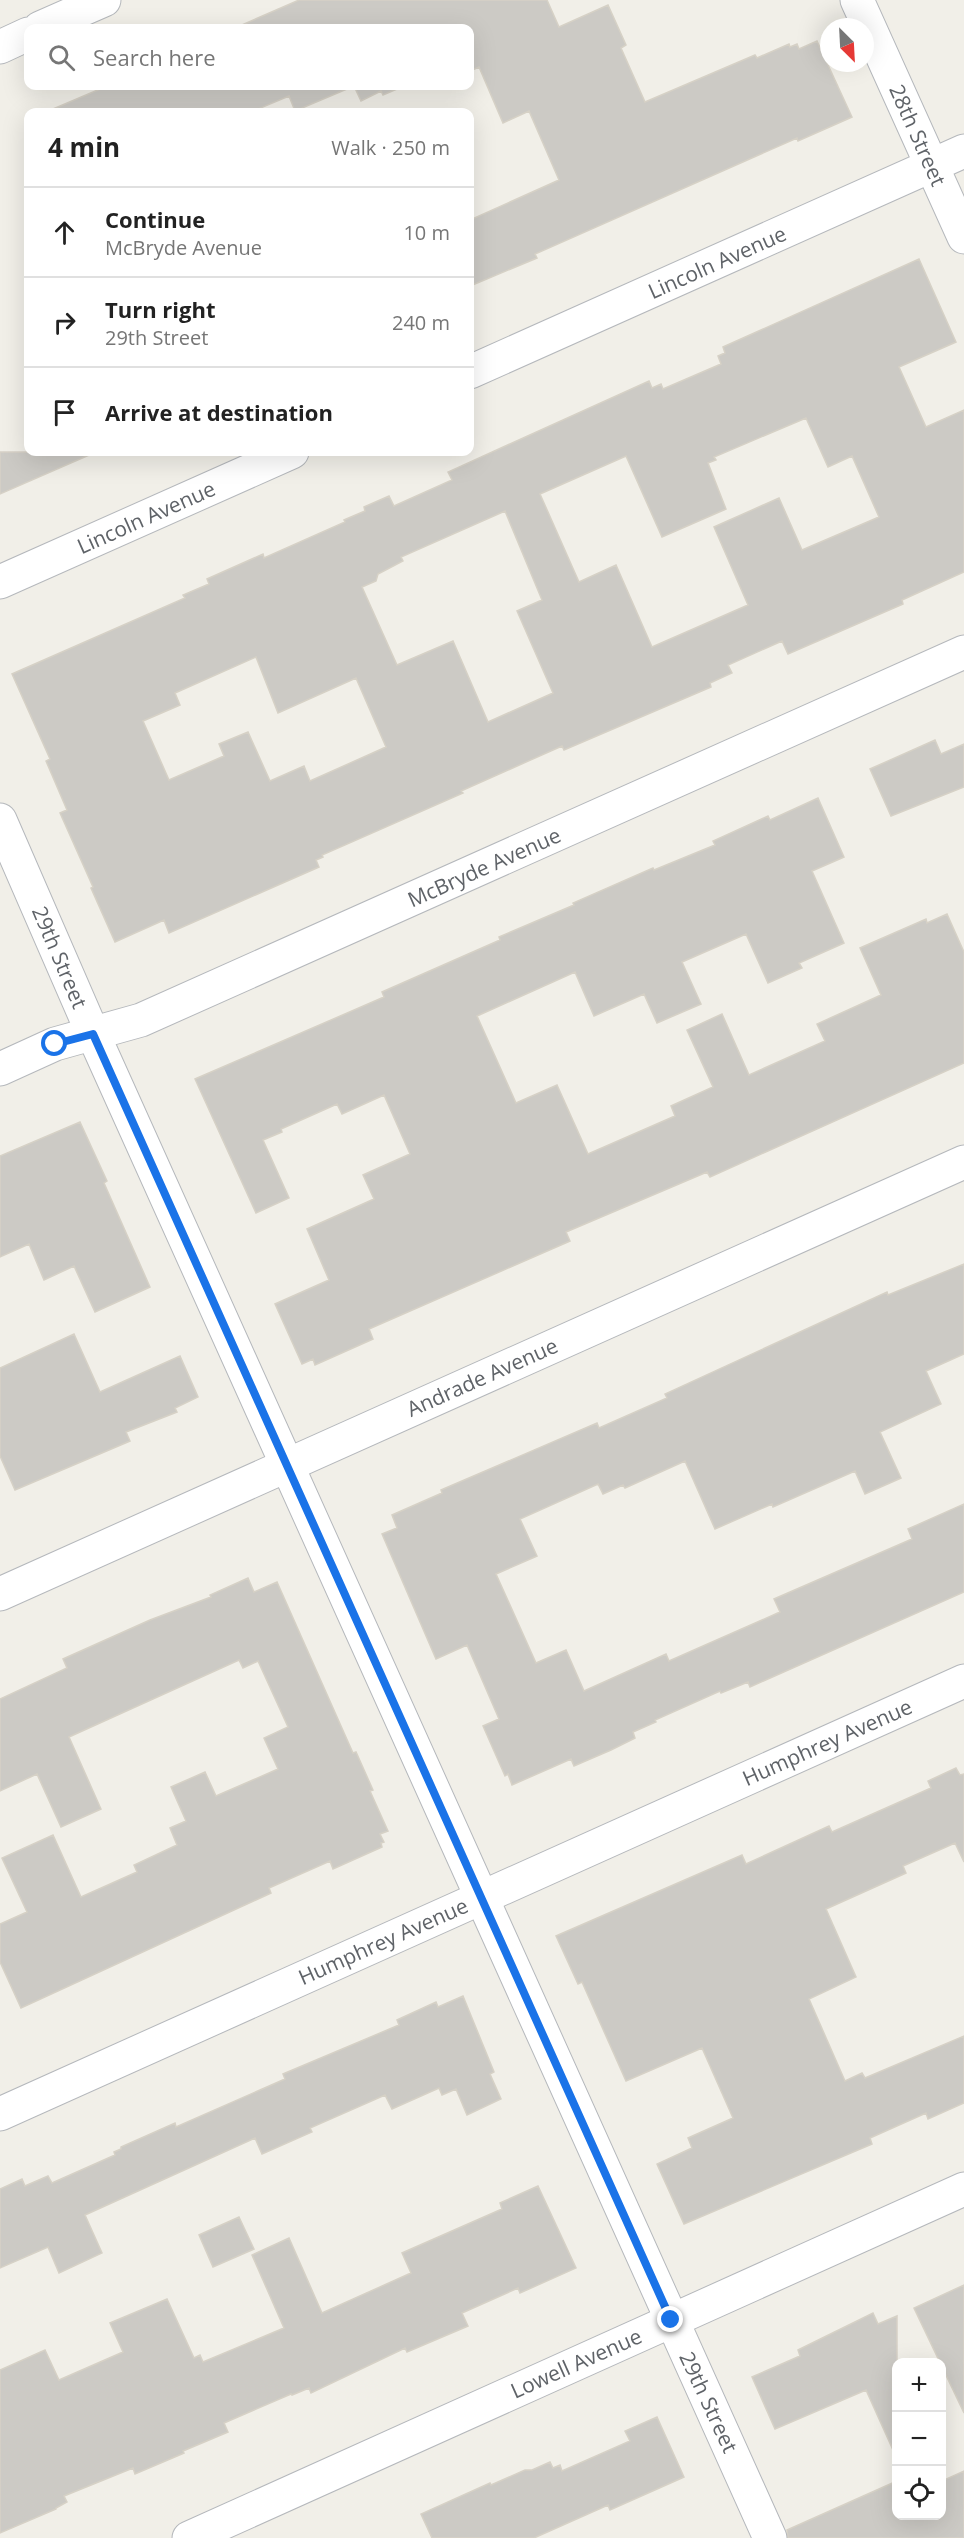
<!DOCTYPE html>
<meta charset="utf-8">
<style>
body{margin:0;font-family:"Open Sans",sans-serif;background:#f2f2f2;color:#222}
.controls{position:absolute;right:18px;bottom:18px;display:grid;overflow:hidden;border-radius:12px;box-shadow:0 6px 24px #0002}
.controls button{width:54px;height:54px;display:grid;place-items:center;padding:0;border:0;border-bottom:2px solid #e0e0e0;background:#fff;color:#222;font:30px sans-serif}
.compass{position:absolute;left:820px;top:18px;width:54px;height:54px;border-radius:50%;background:#fff;box-shadow:0 6px 24px #0002;rotate:156deg}
.stop{position:absolute;width:18px;height:18px;margin:-14px;border:4px solid #1a73e8;border-radius:50%;background:#fff}
.stop.end{background:#1a73e8;border-color:#fff;box-shadow:0 2px 6px #0008}
.list{margin:0;padding:0;list-style:none}
h2{display:flex;justify-content:space-between;align-items:center;height:78px;margin:0;padding:0 24px;font-size:26px}
h2 small{font-size:20px;font-weight:400;color:#767676}
.list li{display:grid;grid-template-columns:39px 1fr auto;gap:18px;align-items:center;box-sizing:border-box;height:90px;padding:0 24px;border-top:2px solid #e0e0e0}
.list b{display:block;font-size:22px;white-space:nowrap}
.list p{margin:0;font-size:20px;white-space:nowrap;color:#767676}
.list em{font-size:20px;font-style:normal;color:#767676}
.icon{flex:none;width:33px;height:33px;fill:none;stroke:currentColor;stroke-width:2;stroke-linecap:round;stroke-linejoin:round}
.map{position:relative;flex:none;width:964px;height:2538px;overflow:hidden}
.search{position:absolute;background:#fff;box-shadow:0 6px 24px #0002;left:24px;top:24px;width:450px;height:66px;display:flex;align-items:center;gap:15px;box-sizing:border-box;padding:0 21px;border-radius:12px;color:#767676;font-size:22px}
.panel{position:absolute;background:#fff;box-shadow:0 6px 24px #0002;left:24px;top:108px;width:450px;height:348px;border-radius:12px}
.map>svg:first-child{display:block}
.building{fill:#cccac5;stroke:#d6d1c6;stroke-width:1.5;fill-rule:evenodd}
.lines{fill:none;stroke-linecap:round;stroke-linejoin:round}
.minor-casing{stroke:#b5b8bc;stroke-width:35}
.tertiary-casing{stroke:#b5b8bc;stroke-width:35}
.minor{stroke:#fff;stroke-width:33}
.tertiary{stroke:#fff;stroke-width:33}
.route{stroke:#1a73e8;stroke-width:8}
.labels{text-anchor:middle;dominant-baseline:central;stroke-width:4.5;stroke-linejoin:round;paint-order:stroke}
.street-label{font-size:21px;fill:#5f6368;stroke:#fff}
</style>
<div class="map">
<svg width="964" height="2538" viewBox="0 0 964 2538">
<rect width="100%" height="100%" fill="#f1efe8"/>
<path class="building" d="M 299,0 L 547,0 L 559,27 L 608,5 L 626,45 L 621,48 L 645,102 L 755,55 L 757,58 L 789,44 L 790,47 L 797,44 L 799,49 L 817,41 L 852,117 L 798,141 L 797,138 L 535,254 L 537,258 L 470,286 L 470,220 L 559,180 L 529,111 L 503,123 L 479,67 L 470,71 L 470,28 L 235,28 Z
M 107,86 L 404,86 L 383,95 L 381,91 L 361,101 L 354,86 L 295,111 L 289,96 L 251,112 L 46,112 Z
M 919,259 L 956,342 L 899,367 L 926,427 L 964,410 L 964,572 L 902,600 L 903,604 L 788,654 L 782,641 L 728,665 L 732,673 L 710,683 L 711,687 L 564,750 L 562,746 L 461,791 L 463,793 L 322,855 L 323,857 L 316,860 L 319,867 L 169,933 L 164,920 L 115,942 L 91,888 L 93,887 L 60,813 L 67,810 L 46,761 L 50,759 L 12,674 L 185,598 L 183,595 L 209,584 L 207,579 L 263,554 L 264,558 L 345,522 L 344,520 L 365,511 L 364,507 L 389,496 L 394,506 L 452,480 L 448,472 L 649,381 L 652,388 L 661,384 L 663,389 L 721,364 L 718,356 L 725,353 L 723,347 ZM 806,418 L 828,467 L 852,456 L 879,517 L 802,550 L 779,498 L 714,527 L 748,605 L 652,647 L 616,565 L 579,582 L 540,494 L 626,456 L 662,537 L 726,509 L 708,463 L 716,460 L 714,457 ZM 505,511 L 542,600 L 517,611 L 553,693 L 488,722 L 453,641 L 397,665 L 362,587 L 376,581 L 378,574 L 403,561 L 401,557 ZM 256,657 L 278,713 L 356,678 L 386,747 L 310,781 L 304,766 L 270,781 L 248,732 L 219,744 L 224,756 L 169,780 L 143,721 L 180,705 L 175,693 Z
M 0,452 L 96,452 L 0,494 Z
M 935,740 L 941,754 L 964,744 L 964,787 L 891,816 L 870,769 Z
M 818,798 L 844,857 L 812,871 L 844,943 L 799,963 L 802,968 L 768,983 L 746,934 L 682,962 L 701,1004 L 657,1023 L 644,994 L 594,1016 L 575,972 L 477,1016 L 516,1103 L 557,1085 L 588,1154 L 675,1116 L 671,1106 L 713,1087 L 687,1030 L 722,1014 L 749,1075 L 825,1041 L 817,1024 L 881,995 L 860,948 L 926,919 L 927,923 L 947,914 L 964,952 L 964,1063 L 710,1177 L 707,1172 L 566,1232 L 570,1241 L 369,1329 L 373,1339 L 315,1365 L 313,1359 L 302,1364 L 275,1304 L 329,1280 L 307,1229 L 374,1199 L 363,1175 L 410,1154 L 384,1095 L 342,1114 L 337,1104 L 281,1129 L 282,1132 L 263,1140 L 289,1198 L 256,1213 L 195,1079 L 384,997 L 382,992 L 500,940 L 499,937 L 574,905 L 573,903 L 653,868 L 654,870 L 715,845 L 713,841 L 768,816 L 770,820 Z
M 80,1122 L 107,1181 L 104,1183 L 150,1287 L 95,1312 L 74,1266 L 44,1280 L 29,1244 L 0,1257 L 0,1156 Z
M 964,1264 L 964,1354 L 926,1371 L 941,1404 L 880,1432 L 901,1478 L 865,1494 L 855,1471 L 773,1507 L 772,1504 L 715,1529 L 685,1461 L 625,1488 L 623,1485 L 603,1494 L 598,1484 L 520,1519 L 537,1556 L 496,1574 L 536,1663 L 566,1650 L 584,1691 L 666,1654 L 669,1661 L 780,1612 L 774,1599 L 912,1539 L 908,1529 L 964,1504 L 964,1592 L 750,1687 L 748,1682 L 721,1693 L 720,1691 L 655,1720 L 656,1722 L 633,1732 L 635,1738 L 611,1750 L 574,1766 L 571,1759 L 512,1785 L 508,1774 L 505,1776 L 483,1726 L 499,1719 L 467,1645 L 436,1659 L 382,1534 L 397,1528 L 392,1515 L 442,1493 L 441,1490 L 597,1423 L 599,1428 L 667,1398 L 665,1394 L 887,1292 L 888,1295 Z
M 74,1334 L 100,1392 L 180,1356 L 198,1397 L 175,1408 L 177,1412 L 126,1432 L 130,1441 L 15,1490 L 0,1456 L 0,1368 Z
M 248,1578 L 254,1592 L 277,1582 L 353,1753 L 356,1752 L 373,1790 L 370,1791 L 388,1831 L 380,1834 L 384,1842 L 381,1843 L 382,1847 L 333,1869 L 330,1861 L 269,1888 L 271,1893 L 21,2008 L 0,1962 L 0,1924 L 27,1912 L 2,1858 L 53,1835 L 81,1897 L 137,1872 L 134,1865 L 177,1845 L 170,1828 L 186,1821 L 171,1787 L 205,1772 L 216,1796 L 278,1769 L 264,1738 L 288,1727 L 258,1661 L 243,1668 L 239,1660 L 69,1737 L 101,1809 L 61,1827 L 37,1774 L 0,1791 L 0,1699 L 67,1668 L 63,1659 L 150,1620 L 211,1597 L 210,1595 Z
M 956,1768 L 960,1775 L 964,1774 L 964,1862 L 955,1843 L 903,1866 L 906,1873 L 826,1909 L 856,1977 L 809,1999 L 845,2081 L 862,2073 L 865,2078 L 964,2036 L 964,2103 L 928,2119 L 926,2113 L 870,2138 L 872,2144 L 684,2224 L 657,2164 L 692,2148 L 688,2138 L 733,2118 L 702,2048 L 626,2081 L 582,1982 L 578,1984 L 556,1936 L 742,1855 L 746,1864 L 829,1826 L 832,1832 L 931,1788 L 928,1781 Z
M 463,1996 L 494,2072 L 490,2074 L 501,2099 L 467,2115 L 456,2089 L 442,2095 L 439,2088 L 392,2109 L 385,2095 L 310,2128 L 312,2132 L 262,2154 L 255,2138 L 85,2215 L 102,2253 L 59,2273 L 48,2247 L 0,2268 L 0,2189 L 22,2179 L 25,2186 L 48,2176 L 52,2183 L 115,2155 L 114,2152 L 121,2149 L 121,2147 L 175,2123 L 176,2127 L 285,2079 L 283,2074 L 399,2025 L 397,2020 L 436,2002 L 438,2007 Z
M 538,2186 L 576,2268 L 520,2293 L 518,2288 L 462,2313 L 468,2326 L 407,2352 L 405,2348 L 311,2393 L 309,2388 L 292,2395 L 291,2394 L 224,2423 L 228,2432 L 183,2451 L 184,2453 L 135,2474 L 133,2468 L 64,2496 L 67,2502 L 56,2508 L 56,2509 L 0,2533 L 0,2370 L 45,2350 L 59,2380 L 123,2352 L 110,2323 L 167,2299 L 194,2358 L 200,2355 L 203,2362 L 284,2328 L 252,2255 L 289,2238 L 322,2313 L 411,2273 L 402,2253 L 502,2209 L 500,2203 Z
M 239,2217 L 254,2249 L 213,2267 L 199,2235 Z
M 964,2285 L 964,2413 L 914,2308 Z
M 873,2313 L 878,2324 L 897,2316 L 897,2459 L 866,2390 L 775,2429 L 752,2377 L 800,2356 L 798,2350 Z
M 657,2417 L 684,2477 L 610,2510 L 608,2505 L 534,2538 L 432,2538 L 421,2514 L 490,2483 L 491,2485 L 525,2470 L 532,2470 L 550,2462 L 553,2468 L 560,2465 L 562,2471 L 630,2441 L 625,2431 Z
M 964,2471 L 964,2538 L 788,2538 L 787,2530 L 897,2481 L 897,2516 L 942,2516 L 942,2481 Z"/>
<g class="lines">
<defs>
<path id="minor" d="M 857,0 L 964,237
M 40,28 L 104,0
M 0,47 L 28,34
M 470,372 L 964,151
M 0,582 L 292,452
M 0,1069 L 55,1044 L 141,1020 L 964,652
M 0,1594 L 964,1162
M 0,2114 L 964,1681
M 189,2538 L 964,2189"/>
<path id="tertiary" d="M 0,820 L 93,1034 L 770,2538"/>
</defs>
<use href="#minor" class="minor-casing"/>
<use href="#tertiary" class="tertiary-casing"/>
<use href="#minor" class="minor"/>
<use href="#tertiary" class="tertiary"/>
</g>
<g class="lines">
<path class="route" d="M 55,1044 L 93,1034 L 671,2320"/>
</g>
<g class="labels">
<g class="street-label">
<text transform="translate(918 135) rotate(66)">28th Street</text>
<text transform="translate(717 262) rotate(-24)">Lincoln Avenue</text>
<text transform="translate(146 517) rotate(-24)">Lincoln Avenue</text>
<text transform="translate(484 867) rotate(-24)">McBryde Avenue</text>
<text transform="translate(60 957) rotate(67)">29th Street</text>
<text transform="translate(482 1377) rotate(-24)">Andrade Avenue</text>
<text transform="translate(827 1742) rotate(-24)">Humphrey Avenue</text>
<text transform="translate(383 1941) rotate(-24)">Humphrey Avenue</text>
<text transform="translate(576 2363) rotate(-24)">Lowell Avenue</text>
<text transform="translate(709 2402) rotate(65)">29th Street</text>
</g>
</g>
</svg>
<div class="controls">
<button>+</button>
<button>−</button>
<button><svg class="icon" aria-label="locate" viewBox="0 0 24 24"><circle cx="12" cy="12" r="6"/><path d="M12 2v4M12 18v4M2 12h4M18 12h4"/></svg></button>
</div>
<svg class="compass" viewBox="-18 -18 36 36"><path d="M0-13l5 13h-10z" fill="#e53935"/><path d="M0 13l5-13h-10z" fill="#767676"/></svg>
<div class="stop" style="left:55px;top:1044px"></div>
<div class="stop end" style="left:671px;top:2320px"></div>
<div class="search"><svg class="icon" aria-label="search" viewBox="0 0 24 24"><circle cx="10" cy="10" r="6"/><path d="M15 15l6 6"/></svg>Search here</div>
<section class="panel">
<h2>4 min<small>Walk · 250 m</small></h2>
<ul class="list">
<li><svg class="icon" aria-label="ahead" viewBox="0 0 24 24"><path d="M12 20V5M6 11l6-6 6 6"/></svg><div><b>Continue</b><p>McBryde Avenue</p></div><em>10 m</em></li>
<li><svg class="icon" aria-label="right" viewBox="0 0 24 24"><path d="M7 20v-9h11M14 6l5 5-5 5"/></svg><div><b>Turn right</b><p>29th Street</p></div><em>240 m</em></li>
<li><svg class="icon" aria-label="arrive" viewBox="0 0 24 24"><path d="M6 21V4h12l-3 4 3 4H6"/></svg><div><b>Arrive at destination</b></div></li>
</ul>
</section>
</div>
